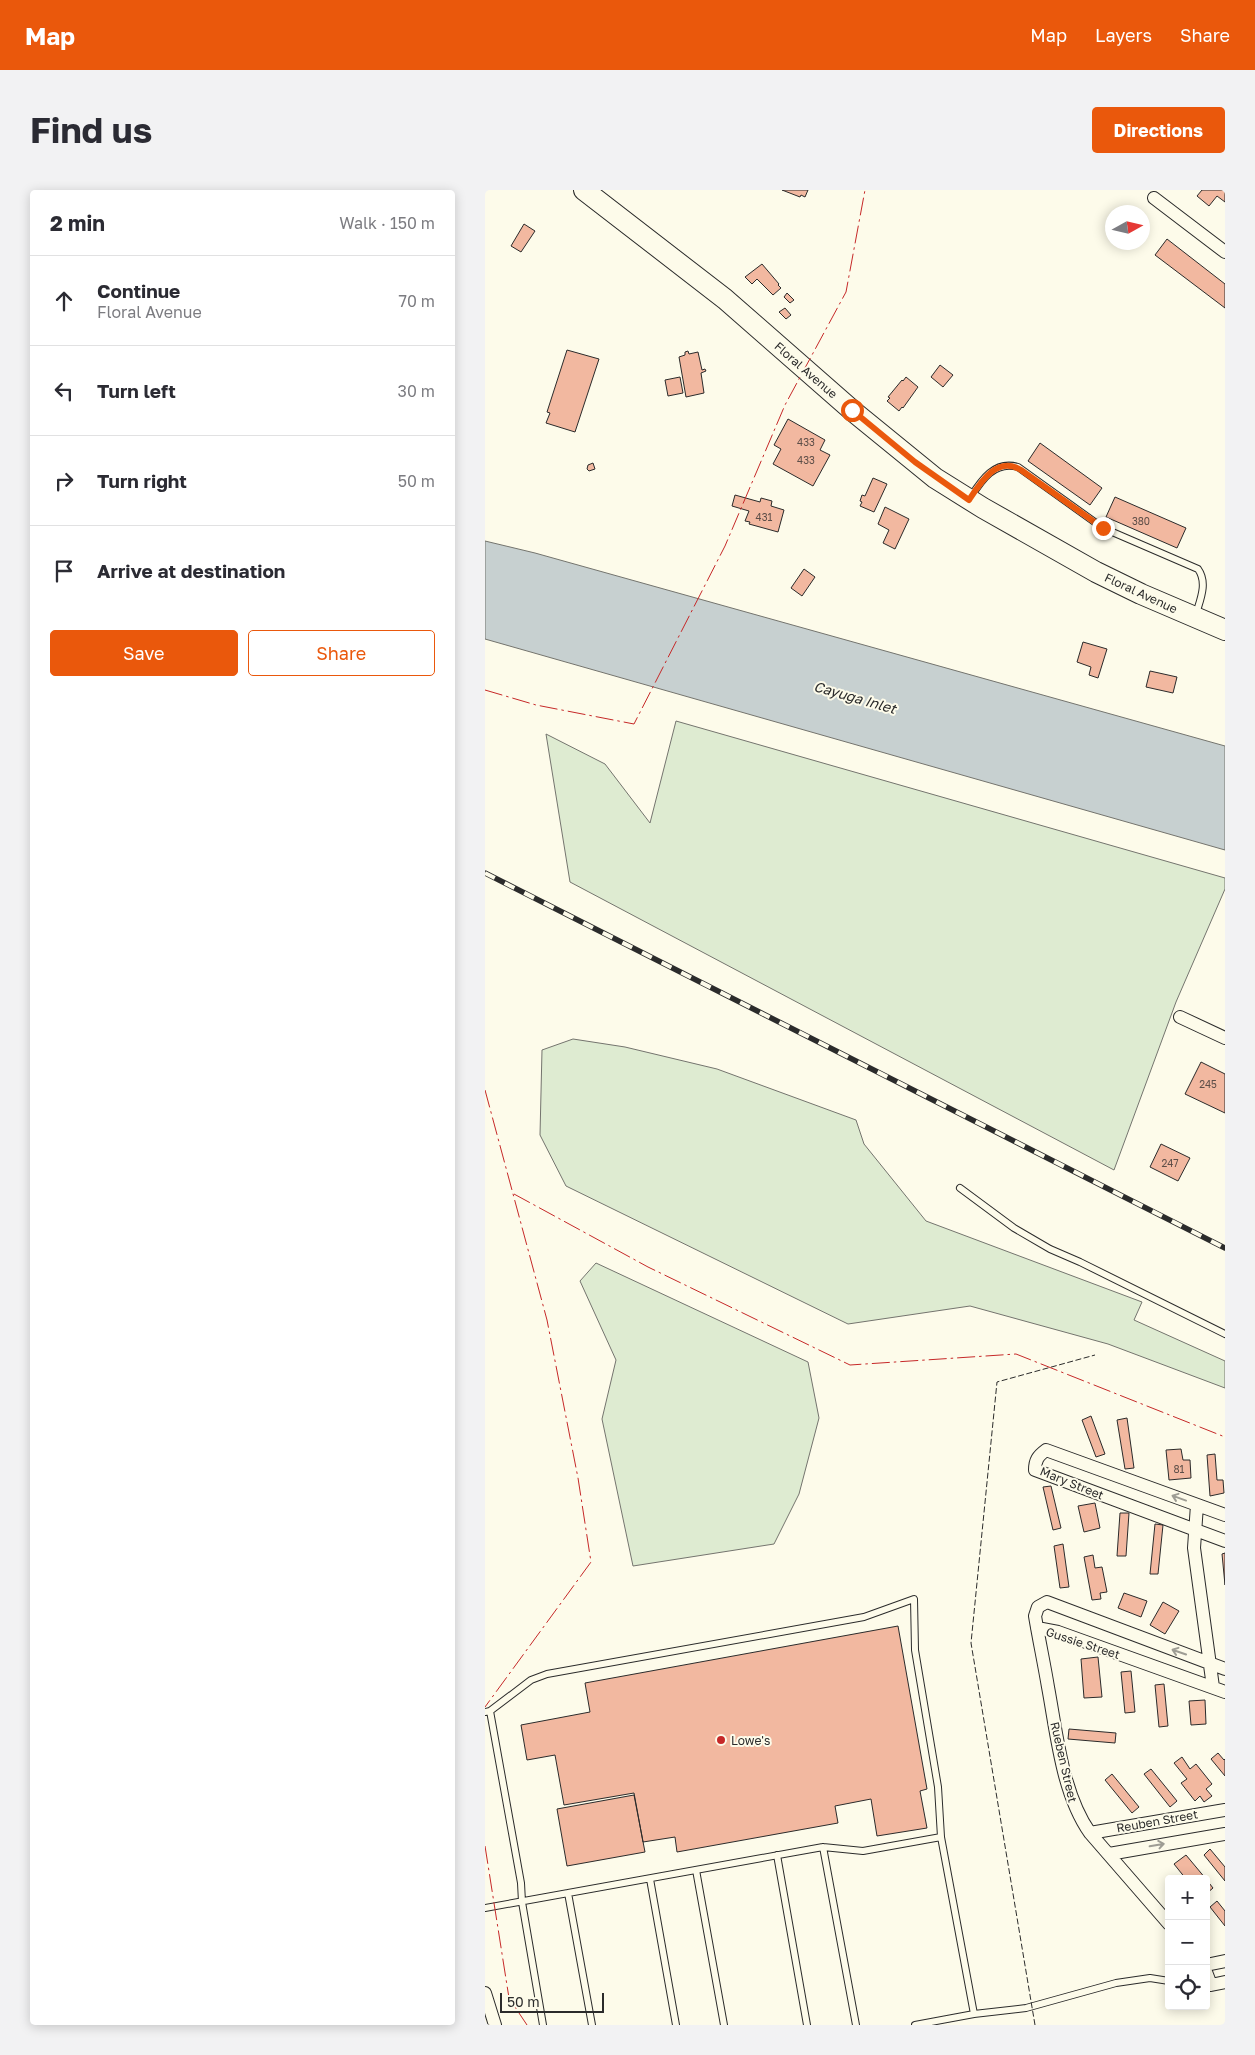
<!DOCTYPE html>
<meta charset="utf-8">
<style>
body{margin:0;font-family:"Golos Text",sans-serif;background:#f2f2f3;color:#2b2b33}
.controls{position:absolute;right:15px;bottom:15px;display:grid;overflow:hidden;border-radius:5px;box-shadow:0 2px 12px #0003}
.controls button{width:45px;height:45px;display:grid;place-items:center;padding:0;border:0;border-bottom:1px solid #e1e1e2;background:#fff;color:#2b2b33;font:25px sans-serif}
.compass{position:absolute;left:620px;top:15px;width:45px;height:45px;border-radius:50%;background:#fff;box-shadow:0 2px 12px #0003;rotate:82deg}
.scale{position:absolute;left:15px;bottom:12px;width:104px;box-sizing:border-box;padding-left:5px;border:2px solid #2b2b2b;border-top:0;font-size:14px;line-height:18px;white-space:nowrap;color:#2b2b2b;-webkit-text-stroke:4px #fdfbea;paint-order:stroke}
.stop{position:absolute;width:15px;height:15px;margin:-11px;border:4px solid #ea580c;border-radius:50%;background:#fff}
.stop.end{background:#ea580c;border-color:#fff;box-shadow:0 1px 5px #0008}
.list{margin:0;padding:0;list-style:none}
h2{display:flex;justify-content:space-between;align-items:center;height:65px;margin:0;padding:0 20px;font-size:21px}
h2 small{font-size:16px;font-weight:400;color:#7c7c81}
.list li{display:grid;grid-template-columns:32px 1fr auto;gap:15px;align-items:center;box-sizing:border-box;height:90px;padding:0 20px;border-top:1px solid #e1e1e2}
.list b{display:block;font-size:19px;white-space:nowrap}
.list p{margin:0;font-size:16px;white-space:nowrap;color:#7c7c81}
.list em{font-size:16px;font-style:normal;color:#7c7c81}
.actions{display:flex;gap:10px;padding:15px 20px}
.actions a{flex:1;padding:11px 0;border:1px solid #ea580c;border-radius:5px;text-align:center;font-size:18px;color:#ea580c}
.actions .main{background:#ea580c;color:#fff}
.icon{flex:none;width:28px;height:28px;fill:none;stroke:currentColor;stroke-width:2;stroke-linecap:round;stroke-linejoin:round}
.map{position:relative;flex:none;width:740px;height:1835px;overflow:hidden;border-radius:5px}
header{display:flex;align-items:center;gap:30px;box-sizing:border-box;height:70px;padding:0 25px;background:#ea580c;color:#fff}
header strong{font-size:24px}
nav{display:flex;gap:28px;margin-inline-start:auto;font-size:18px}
.intro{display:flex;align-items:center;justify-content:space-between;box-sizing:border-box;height:120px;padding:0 30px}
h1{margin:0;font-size:35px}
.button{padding:12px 22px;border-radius:5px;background:#ea580c;color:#fff;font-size:18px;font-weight:700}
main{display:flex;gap:30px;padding:0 30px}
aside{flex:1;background:#fff;border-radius:5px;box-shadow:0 2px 12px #0003}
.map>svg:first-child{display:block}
.green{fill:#deebd1;stroke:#74746e}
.water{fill:#c7d0d0;stroke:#74746e}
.building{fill:#f2b8a0;stroke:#2b2b2b}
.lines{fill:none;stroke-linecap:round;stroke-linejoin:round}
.lane-casing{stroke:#2b2b2b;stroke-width:8}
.street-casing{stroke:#2b2b2b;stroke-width:14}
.primary-casing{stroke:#2b2b2b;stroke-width:22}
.lane{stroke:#fdfbea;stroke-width:6}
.street{stroke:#fdfbea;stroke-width:12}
.primary{stroke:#fdfbea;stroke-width:20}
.rail-casing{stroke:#2b2b2b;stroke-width:5.5}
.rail{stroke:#fdfbea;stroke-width:4;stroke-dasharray:11;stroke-linecap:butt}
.fence{stroke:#2b2b2b;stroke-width:1;stroke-dasharray:6 2.5;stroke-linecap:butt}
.power{stroke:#c62828;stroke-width:1;stroke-dasharray:18 4 2.5 4;stroke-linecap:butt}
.oneway{stroke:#9e9d94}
.route{stroke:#ea580c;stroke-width:6}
.poi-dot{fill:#c62828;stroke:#fdfbea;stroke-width:2}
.labels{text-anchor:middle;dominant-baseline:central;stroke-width:4;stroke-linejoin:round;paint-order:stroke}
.number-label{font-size:10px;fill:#5d4e48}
.street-label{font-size:12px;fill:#2b2b2b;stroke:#fdfbea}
.poi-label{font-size:12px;fill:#2b2b2b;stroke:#fdfbea;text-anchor:start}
.water-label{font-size:14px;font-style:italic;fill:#2b2b2b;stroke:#fdfbea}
</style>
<header>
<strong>Map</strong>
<nav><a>Map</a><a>Layers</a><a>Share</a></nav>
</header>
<div class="intro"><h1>Find us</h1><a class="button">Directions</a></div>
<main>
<aside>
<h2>2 min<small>Walk · 150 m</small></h2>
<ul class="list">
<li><svg class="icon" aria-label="ahead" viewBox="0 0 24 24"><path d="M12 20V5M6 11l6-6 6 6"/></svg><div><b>Continue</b><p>Floral Avenue</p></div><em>70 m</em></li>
<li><svg class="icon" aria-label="left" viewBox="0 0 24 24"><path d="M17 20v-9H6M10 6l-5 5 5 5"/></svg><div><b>Turn left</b></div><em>30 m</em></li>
<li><svg class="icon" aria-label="right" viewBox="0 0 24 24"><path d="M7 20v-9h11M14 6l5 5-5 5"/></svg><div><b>Turn right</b></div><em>50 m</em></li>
<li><svg class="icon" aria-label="arrive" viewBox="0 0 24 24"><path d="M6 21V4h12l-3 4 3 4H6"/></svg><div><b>Arrive at destination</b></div></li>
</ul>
<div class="actions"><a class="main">Save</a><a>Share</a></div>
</aside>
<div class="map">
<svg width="740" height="1835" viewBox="0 0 740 1835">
<rect width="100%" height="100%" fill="#fdfbea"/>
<path class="green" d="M 191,531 L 740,688 L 740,699 L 691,812 L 629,980 L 85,692 L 61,544 L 120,574 L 165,633 Z
M 88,849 L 140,857 L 232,879 L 371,930 L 379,954 L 441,1031 L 657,1112 L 649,1130 L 740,1171 L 740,1198 L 623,1154 L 485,1116 L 363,1134 L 81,996 L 55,945 L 57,860 Z
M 111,1073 L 323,1172 L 334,1228 L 314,1304 L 289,1354 L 148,1376 L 117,1229 L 131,1170 L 95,1091 Z"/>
<path class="water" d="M 0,351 L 50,363 L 740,556 L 740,660 L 0,449 Z"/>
<path class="building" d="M 297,0 L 323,0 L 320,7 L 316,5 L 315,7 Z
M 717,0 L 740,0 L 740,12 L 732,6 L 724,16 L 712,6 Z
M 39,34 L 50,41 L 36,62 L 26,56 Z
M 682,49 L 740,94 L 740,118 L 670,65 Z
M 277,74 L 294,94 L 293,95 L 296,98 L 288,105 L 272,89 L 267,94 L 260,87 Z
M 302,103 L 309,110 L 305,113 L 299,107 Z
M 300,118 L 306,125 L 301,129 L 294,122 Z
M 82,160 L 114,169 L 90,242 L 61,233 L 65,223 L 62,222 Z
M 203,161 L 204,164 L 213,162 L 217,180 L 220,179 L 221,181 L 216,183 L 219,203 L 201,207 L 194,167 L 200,165 L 200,162 Z
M 455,175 L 468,185 L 458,197 L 446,187 Z
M 195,187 L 198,203 L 183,206 L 180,190 Z
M 421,187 L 433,197 L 418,218 L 417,217 L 414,221 L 402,211 L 405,208 L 403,207 L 417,190 L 418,191 Z
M 303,229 L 340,250 L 335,260 L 345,265 L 328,296 L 288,274 L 296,259 L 289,255 Z
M 555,253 L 617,298 L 605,315 L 543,271 Z
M 108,273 L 110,279 L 104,281 L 102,279 L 103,275 Z
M 388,288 L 402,294 L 389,322 L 375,316 L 377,312 L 375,311 L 377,305 L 380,306 Z
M 250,305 L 275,312 L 276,308 L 287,311 L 286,316 L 299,320 L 293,342 L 264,334 L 265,332 L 260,331 L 264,321 L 247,316 Z
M 630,307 L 701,338 L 692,358 L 621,327 Z
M 400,317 L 424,329 L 410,359 L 398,353 L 404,340 L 393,334 Z
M 319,379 L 330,387 L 317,406 L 306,398 Z
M 598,452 L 622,459 L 613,488 L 604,485 L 606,477 L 592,472 Z
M 665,481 L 692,487 L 688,503 L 661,497 Z
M 716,872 L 740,884 L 740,923 L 700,904 Z
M 676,954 L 705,968 L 693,991 L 665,977 Z
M 606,1226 L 620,1264 L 611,1267 L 597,1230 Z
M 642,1228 L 649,1278 L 640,1279 L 632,1230 Z
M 696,1259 L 698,1270 L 705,1270 L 706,1288 L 684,1290 L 681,1260 Z
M 730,1264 L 732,1290 L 738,1290 L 739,1303 L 725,1306 L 722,1265 Z
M 566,1296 L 576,1338 L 568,1340 L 558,1297 Z
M 610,1313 L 615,1338 L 599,1342 L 593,1316 Z
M 635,1323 L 644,1323 L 641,1366 L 632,1366 Z
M 670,1334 L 678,1335 L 673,1384 L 665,1384 Z
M 578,1354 L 584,1397 L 575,1398 L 569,1356 Z
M 740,1363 L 740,1395 L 737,1364 Z
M 608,1365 L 610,1378 L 617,1377 L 622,1402 L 615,1403 L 616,1409 L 607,1410 L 599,1367 Z
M 639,1403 L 662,1411 L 656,1427 L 633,1418 Z
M 678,1412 L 694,1421 L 680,1444 L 665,1435 Z
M 413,1436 L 442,1599 L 435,1601 L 442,1638 L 392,1646 L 386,1609 L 350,1616 L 353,1633 L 192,1662 L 190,1647 L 158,1652 L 149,1603 L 79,1615 L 70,1565 L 42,1570 L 36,1535 L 105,1522 L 100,1493 Z
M 613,1467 L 617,1507 L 599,1508 L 596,1469 Z
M 646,1481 L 650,1522 L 640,1523 L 636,1482 Z
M 679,1494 L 683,1536 L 674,1537 L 670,1495 Z
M 720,1510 L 721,1534 L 706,1535 L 704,1511 Z
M 584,1539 L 631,1543 L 630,1553 L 583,1549 Z
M 733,1563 L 739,1570 L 740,1569 L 740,1586 L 726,1569 Z
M 697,1567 L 705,1579 L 711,1574 L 727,1594 L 721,1599 L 727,1606 L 719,1612 L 715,1606 L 710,1611 L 696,1593 L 702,1589 L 689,1573 Z
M 666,1579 L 692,1611 L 685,1617 L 659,1584 Z
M 627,1584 L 654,1617 L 647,1623 L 620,1590 Z
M 149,1605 L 160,1662 L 82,1676 L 72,1619 Z
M 725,1659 L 740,1677 L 740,1691 L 719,1665 Z
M 701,1665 L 721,1689 L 701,1689 L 689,1674 Z
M 721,1689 L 728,1698 L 721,1704 Z
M 732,1711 L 740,1721 L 740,1736 L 725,1717 Z"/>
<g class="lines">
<defs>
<path id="lane" d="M 485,308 C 496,291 509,270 533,277 L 618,338 L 713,379 C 723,393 715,410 711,424
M 475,998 L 529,1038 L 565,1059 L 595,1072 L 740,1144
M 5,1521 L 36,1693 L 37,1712 L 58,1835
M 0,1522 L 5,1521 L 46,1490 L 62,1484 L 379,1427 L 429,1409 L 430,1460 L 453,1597 L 456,1647
M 338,1657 L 371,1835
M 292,1665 L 322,1835
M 211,1680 L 239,1835
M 165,1689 L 191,1835
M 83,1703 L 107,1835
M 0,1718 L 338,1657 L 378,1661 L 456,1647 L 489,1824 L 430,1835
M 489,1824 L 541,1818 L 631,1793 L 665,1788 L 684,1791"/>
<path id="street" d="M 669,8 L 740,62
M 695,827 L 740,848
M 712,1315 L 709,1358 L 728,1497
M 740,1325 L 561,1260 C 553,1266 550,1270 550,1280 L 740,1351
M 552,1438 L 573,1442 L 740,1502
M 605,1643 L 740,1620
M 624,1664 L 740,1644
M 684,1734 L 605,1643 C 577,1603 572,1545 563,1497 C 559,1473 554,1450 550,1426 L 553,1417 L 562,1412 L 740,1479
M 721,1775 L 740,1771
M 721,1782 L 726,1795 L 740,1792
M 0,1803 L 10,1835"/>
<path id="primary" d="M 99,0 L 240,109 L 369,222 L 450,288 L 498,318 L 611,382 L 656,404 L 740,440"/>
</defs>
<use href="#lane" class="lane-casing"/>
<use href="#street" class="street-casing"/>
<use href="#primary" class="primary-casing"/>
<use href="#lane" class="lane"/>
<use href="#street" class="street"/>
<use href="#primary" class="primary"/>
<defs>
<path id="rail" d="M 0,683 L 740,1058"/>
</defs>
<use href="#rail" class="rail-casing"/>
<use href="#rail" class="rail"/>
<path class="fence" d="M 550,1835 L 486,1453 L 512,1192 L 610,1165"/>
<path class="power" d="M 0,500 L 51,515 L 149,534 L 240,356 L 300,215 L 361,102 L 380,0
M 0,900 L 62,1130 L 93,1288 L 106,1372 L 0,1517
M 29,1004 L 163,1077 L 365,1175 L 531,1164 L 740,1247
M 0,1656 L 24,1808 L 42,1835"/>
</g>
<defs><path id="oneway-shaft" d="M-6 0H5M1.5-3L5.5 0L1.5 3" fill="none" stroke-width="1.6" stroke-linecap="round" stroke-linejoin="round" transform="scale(1.25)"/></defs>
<g class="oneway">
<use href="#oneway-shaft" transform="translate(694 1308) rotate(-160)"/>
<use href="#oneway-shaft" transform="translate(694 1462) rotate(-161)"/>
<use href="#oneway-shaft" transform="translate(672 1655) rotate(-10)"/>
</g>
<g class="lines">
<path class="route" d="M 367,220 L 430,272 L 484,310 C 495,293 512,265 536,280 L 618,338"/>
</g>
<circle class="poi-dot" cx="236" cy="1550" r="5"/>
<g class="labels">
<g class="number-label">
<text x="321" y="252">433</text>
<text x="321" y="270">433</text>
<text x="279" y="327">431</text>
<text x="656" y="331">380</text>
<text x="723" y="894">245</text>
<text x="685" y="973">247</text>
<text x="694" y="1279">81</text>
</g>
<g class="street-label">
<text transform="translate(321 180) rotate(41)">Floral Avenue</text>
<text transform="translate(656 403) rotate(25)">Floral Avenue</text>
<text transform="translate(587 1293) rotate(22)">Mary Street</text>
<text transform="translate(598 1453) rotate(18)">Gussie Street</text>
<text transform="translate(579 1572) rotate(77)">Rueben Street</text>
<text transform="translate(672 1631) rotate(-10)">Reuben Street</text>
</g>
<g class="poi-label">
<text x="246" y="1550">Lowe's</text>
</g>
<g class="water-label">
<text transform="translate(370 507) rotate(16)">Cayuga Inlet</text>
</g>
</g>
</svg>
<div class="controls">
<button>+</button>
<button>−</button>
<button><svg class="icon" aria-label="locate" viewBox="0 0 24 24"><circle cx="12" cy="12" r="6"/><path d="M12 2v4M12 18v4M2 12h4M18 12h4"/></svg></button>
</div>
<svg class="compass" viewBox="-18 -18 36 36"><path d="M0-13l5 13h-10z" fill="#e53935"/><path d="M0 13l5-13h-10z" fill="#7c7c81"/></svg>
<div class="scale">50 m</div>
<div class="stop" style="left:367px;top:220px"></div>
<div class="stop end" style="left:618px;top:338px"></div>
</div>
</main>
